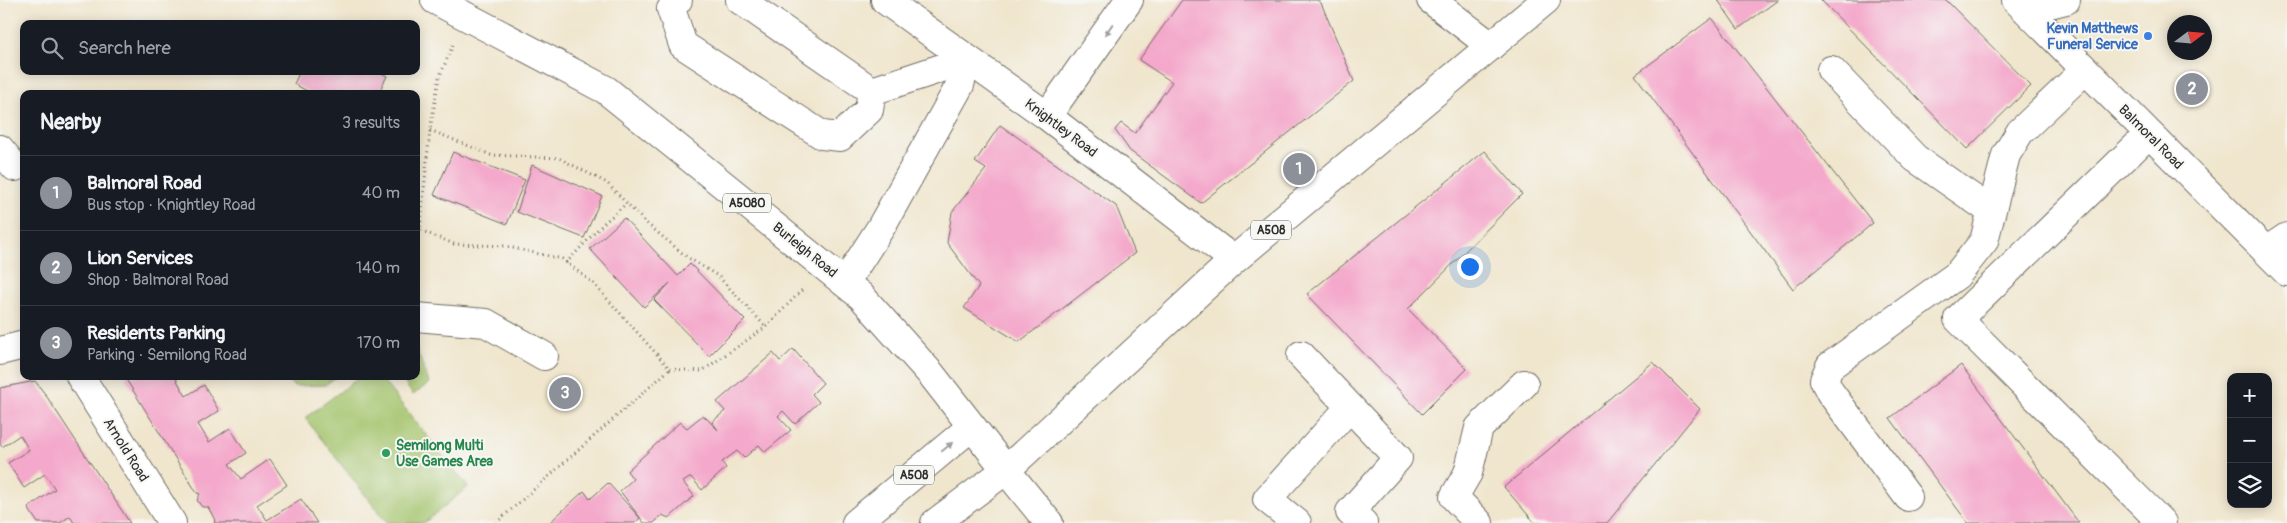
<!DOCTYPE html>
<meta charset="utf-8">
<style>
body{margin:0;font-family:Pangolin,sans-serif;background:#242831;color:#f1f3f6}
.controls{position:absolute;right:15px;bottom:15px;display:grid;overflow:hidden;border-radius:10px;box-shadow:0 2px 12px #0003}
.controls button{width:45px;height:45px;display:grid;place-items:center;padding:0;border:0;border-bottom:1px solid #363941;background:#171b24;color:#f1f3f6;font:25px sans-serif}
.compass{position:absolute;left:2167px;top:15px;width:45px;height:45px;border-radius:50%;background:#171b24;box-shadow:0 2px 12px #0003;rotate:74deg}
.you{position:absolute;left:1469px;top:266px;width:18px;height:18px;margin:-12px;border:4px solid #fff;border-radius:50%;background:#1a73e8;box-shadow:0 0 0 8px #1a73e833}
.badge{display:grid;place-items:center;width:32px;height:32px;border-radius:50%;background:#8c9099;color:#fff;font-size:16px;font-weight:700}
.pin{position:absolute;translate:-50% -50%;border:2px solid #fff;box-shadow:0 1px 5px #0006}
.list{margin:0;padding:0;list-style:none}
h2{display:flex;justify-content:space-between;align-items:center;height:65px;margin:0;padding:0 20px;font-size:21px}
h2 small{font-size:16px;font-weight:400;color:#9ea1a6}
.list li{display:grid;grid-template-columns:32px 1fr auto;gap:15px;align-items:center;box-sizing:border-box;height:75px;padding:0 20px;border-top:1px solid #363941}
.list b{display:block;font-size:19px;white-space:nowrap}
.list p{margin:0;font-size:16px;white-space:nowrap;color:#9ea1a6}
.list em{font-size:16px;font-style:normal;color:#9ea1a6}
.icon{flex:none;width:28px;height:28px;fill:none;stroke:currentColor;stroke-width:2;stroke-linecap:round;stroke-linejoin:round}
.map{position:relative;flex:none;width:2287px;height:523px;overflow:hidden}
.search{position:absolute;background:#171b24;box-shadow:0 2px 12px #0003;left:20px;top:20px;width:400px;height:55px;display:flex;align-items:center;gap:12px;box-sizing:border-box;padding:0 18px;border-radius:10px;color:#9ea1a6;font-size:19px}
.panel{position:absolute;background:#171b24;box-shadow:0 2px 12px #0003;left:20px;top:90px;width:400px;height:290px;border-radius:10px}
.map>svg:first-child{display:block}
.green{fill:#a4c46d;stroke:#68784c}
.building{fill:#f4a8cb}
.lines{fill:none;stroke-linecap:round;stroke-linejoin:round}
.minor-casing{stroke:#706c64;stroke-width:30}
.major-casing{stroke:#706c64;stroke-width:30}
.highway-casing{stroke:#706c64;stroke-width:30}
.path{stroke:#706c64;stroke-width:3;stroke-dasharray:1 4;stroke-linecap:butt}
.minor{stroke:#fff;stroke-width:28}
.major{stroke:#fff;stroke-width:28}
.highway{stroke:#fff;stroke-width:28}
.oneway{fill:#a0a0a0}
.shop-dot{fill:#3f7fe0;stroke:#f6f6f2;stroke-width:2}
.leisure-dot{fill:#2e9e5b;stroke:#f6f6f2;stroke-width:2}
.labels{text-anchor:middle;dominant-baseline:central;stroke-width:4;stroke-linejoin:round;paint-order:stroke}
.shield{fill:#f6f6f2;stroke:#686867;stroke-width:1}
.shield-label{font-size:12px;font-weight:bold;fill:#2b2b2b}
.shop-label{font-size:14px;font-weight:bold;fill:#366cbe;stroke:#f6f6f2;text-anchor:end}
.street-label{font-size:14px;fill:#2b2b2b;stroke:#f6f6f2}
.leisure-label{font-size:14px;font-weight:bold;fill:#27864d;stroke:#f6f6f2;text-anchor:start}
</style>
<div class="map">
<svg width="2287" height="523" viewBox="0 0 2287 523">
<rect width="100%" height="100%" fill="#f6f6f2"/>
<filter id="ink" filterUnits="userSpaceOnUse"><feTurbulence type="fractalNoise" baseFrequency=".02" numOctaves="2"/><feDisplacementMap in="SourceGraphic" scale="10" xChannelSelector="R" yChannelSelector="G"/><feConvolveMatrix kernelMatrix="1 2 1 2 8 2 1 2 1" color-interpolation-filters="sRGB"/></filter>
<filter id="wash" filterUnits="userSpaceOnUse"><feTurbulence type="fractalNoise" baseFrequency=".0096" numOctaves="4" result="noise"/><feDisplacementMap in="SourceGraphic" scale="20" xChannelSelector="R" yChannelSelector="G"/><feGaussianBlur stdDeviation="1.12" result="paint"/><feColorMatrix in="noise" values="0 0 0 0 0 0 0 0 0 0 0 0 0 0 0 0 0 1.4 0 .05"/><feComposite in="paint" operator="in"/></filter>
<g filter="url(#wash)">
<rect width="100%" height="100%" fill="#f0e6ce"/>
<path class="green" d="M 416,348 L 429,383 L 413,395 L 400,376 L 416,376 Z
M 337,376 L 325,385 L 294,386 L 284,377 Z
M 361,376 L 379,376 L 468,487 L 424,523 L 387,523 L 305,418 Z"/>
<g id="blocks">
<path class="building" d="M 1182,0 L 1317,0 L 1321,3 L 1354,81 L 1201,203 L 1130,151 L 1115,130 L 1121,123 L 1135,133 L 1172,82 L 1139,60 Z
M 1718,0 L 1778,0 L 1738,29 Z
M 1821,0 L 1946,0 L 2031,86 L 1967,149 Z
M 1712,18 L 1873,223 L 1793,289 L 1635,75 Z
M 300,71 L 378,71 L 387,76 L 378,94 L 313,94 L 294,84 Z
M 1000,125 L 1116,206 L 1135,253 L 1019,342 L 964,308 L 979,286 L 947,243 L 952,212 L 986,169 L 975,162 Z
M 1485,151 L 1522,194 L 1408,309 L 1467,369 L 1422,414 L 1307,294 Z
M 453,152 L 525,180 L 507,224 L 434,195 Z
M 532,165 L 602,196 L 584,238 L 517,212 Z
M 624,218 L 678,276 L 690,264 L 745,320 L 709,356 L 654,300 L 670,283 L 644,307 L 590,249 Z
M 793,349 L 823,383 L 812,394 L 819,402 L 795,424 L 783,411 L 778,416 L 791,430 L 765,452 L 759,445 L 744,458 L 737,451 L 722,462 L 726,468 L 702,490 L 691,477 L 683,482 L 694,496 L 669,518 L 662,515 L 654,523 L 644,523 L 620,491 L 633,479 L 627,471 L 680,422 L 687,428 L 703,415 L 718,430 L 712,422 L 725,411 L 717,402 L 773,353 L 780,361 Z
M 1653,362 L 1700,409 L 1607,523 L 1535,523 L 1504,487 Z
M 1961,365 L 2079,523 L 1968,523 L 1890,418 Z
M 124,376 L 181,376 L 176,379 L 186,396 L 204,385 L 219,411 L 198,424 L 209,442 L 230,428 L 246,453 L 229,464 L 241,479 L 270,459 L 287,485 L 257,505 L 267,520 L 301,499 L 317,523 L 214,523 L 215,520 L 208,507 L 202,507 L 197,500 L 200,494 L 197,493 Z
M 35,381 L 45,394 L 130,523 L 74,523 L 70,516 L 60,523 L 38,523 L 28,508 L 55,489 L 45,474 L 24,488 L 8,463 L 29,450 L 20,435 L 2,447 L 0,444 L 0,388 Z
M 608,483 L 640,518 L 635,523 L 549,523 L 584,491 L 590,499 Z"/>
</g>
</g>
<g filter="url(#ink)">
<use href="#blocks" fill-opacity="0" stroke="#706c64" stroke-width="1"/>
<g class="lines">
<defs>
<path id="minor" d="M 678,0 L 671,9 L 683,45 L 822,135 L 840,137 L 869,110 L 872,91
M 740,0 L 872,91
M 885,0 L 1047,116 L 1234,260
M 1431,0 L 1491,46
M 2016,0 L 2287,272
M 2026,10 L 2066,0
M 1831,70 L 1915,158 L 1991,211
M 872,91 L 966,60
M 1047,116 L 1129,0
M 2148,135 L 1958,319 L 2162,523
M 0,149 L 15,167
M 2266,251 L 2287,237
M 845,283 L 881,227 L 960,85 L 966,60
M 416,317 L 486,323 L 544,356
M 0,351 L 24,345
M 1301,355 L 1398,458 L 1350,512 L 1363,523
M 80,376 L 172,523
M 1006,470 L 1049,523
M 1908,497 L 1830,392 L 1824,380 L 1830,366 L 1957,275 L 1984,241 L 2006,155 L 2020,132 L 2085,70
M 1297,523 L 1267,499 L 1350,407
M 1479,523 L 1454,497 L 1468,473 L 1479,428 L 1524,384"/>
<path id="major" d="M 435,0 L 606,90 L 861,296 L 931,374 L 1006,470"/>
<path id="highway" d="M 856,523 L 971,427
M 935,523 L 1006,470 L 1234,260 L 1546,0"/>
</defs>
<use href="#minor" class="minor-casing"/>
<use href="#major" class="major-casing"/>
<use href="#highway" class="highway-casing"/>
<path class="path" d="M 453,45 L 439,78 L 430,130 L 420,230 L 454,244 L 504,246 L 562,259 L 593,283 L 670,369 L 702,371 L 766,327 L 802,290
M 430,130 L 491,155 L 559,158 L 607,183 L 645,222 L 687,257 L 718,276 L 766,327
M 566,263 L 604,223 L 627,203
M 496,523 L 670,369"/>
<use href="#minor" class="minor"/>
<use href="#major" class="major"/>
<use href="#highway" class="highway"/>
</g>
<defs><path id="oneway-solid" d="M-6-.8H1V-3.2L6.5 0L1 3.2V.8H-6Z" transform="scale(1.25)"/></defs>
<g class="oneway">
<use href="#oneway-solid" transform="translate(1109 29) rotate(125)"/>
<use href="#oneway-solid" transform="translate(947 447) rotate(-40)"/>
</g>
</g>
<circle class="shop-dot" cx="2148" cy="36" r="5"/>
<circle class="leisure-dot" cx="386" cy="453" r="5"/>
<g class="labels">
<g class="shield">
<rect x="723" y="193.5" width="48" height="19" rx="4"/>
<rect x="1251" y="220.5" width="40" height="19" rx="4"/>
<rect x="894" y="465.5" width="40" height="19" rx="4"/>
</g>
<g class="shield-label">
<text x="747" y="203">A5080</text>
<text x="1271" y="230">A508</text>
<text x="914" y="475">A508</text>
</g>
<g class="shop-label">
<text x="2138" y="28">Kevin Matthews<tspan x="2138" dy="16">Funeral Service</tspan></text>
</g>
<g class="street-label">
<text transform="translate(1061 128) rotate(37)">Knightley Road</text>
<text transform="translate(2151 137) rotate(45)">Balmoral Road</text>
<text transform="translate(805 250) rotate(39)">Burleigh Road</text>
<text transform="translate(126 450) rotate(58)">Arnold Road</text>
</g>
<g class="leisure-label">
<text x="396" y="445">Semilong Multi<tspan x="396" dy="16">Use Games Area</tspan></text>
</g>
</g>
</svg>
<div class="controls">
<button>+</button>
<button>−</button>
<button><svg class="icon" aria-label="layers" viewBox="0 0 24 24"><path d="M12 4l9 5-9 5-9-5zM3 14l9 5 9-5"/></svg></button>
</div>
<svg class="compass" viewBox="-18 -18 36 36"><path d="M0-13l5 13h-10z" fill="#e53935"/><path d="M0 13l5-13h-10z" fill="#9ea1a6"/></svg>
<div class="you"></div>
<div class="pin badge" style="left:1299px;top:169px">1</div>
<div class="pin badge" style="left:2192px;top:89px">2</div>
<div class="pin badge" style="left:565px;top:393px">3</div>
<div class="search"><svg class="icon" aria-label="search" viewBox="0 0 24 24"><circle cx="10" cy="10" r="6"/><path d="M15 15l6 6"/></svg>Search here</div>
<section class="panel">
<h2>Nearby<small>3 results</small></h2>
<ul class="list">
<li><span class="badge">1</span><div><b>Balmoral Road</b><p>Bus stop · Knightley Road</p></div><em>40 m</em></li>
<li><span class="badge">2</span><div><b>Lion Services</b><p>Shop · Balmoral Road</p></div><em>140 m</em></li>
<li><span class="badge">3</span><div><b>Residents Parking</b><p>Parking · Semilong Road</p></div><em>170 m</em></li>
</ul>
</section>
</div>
